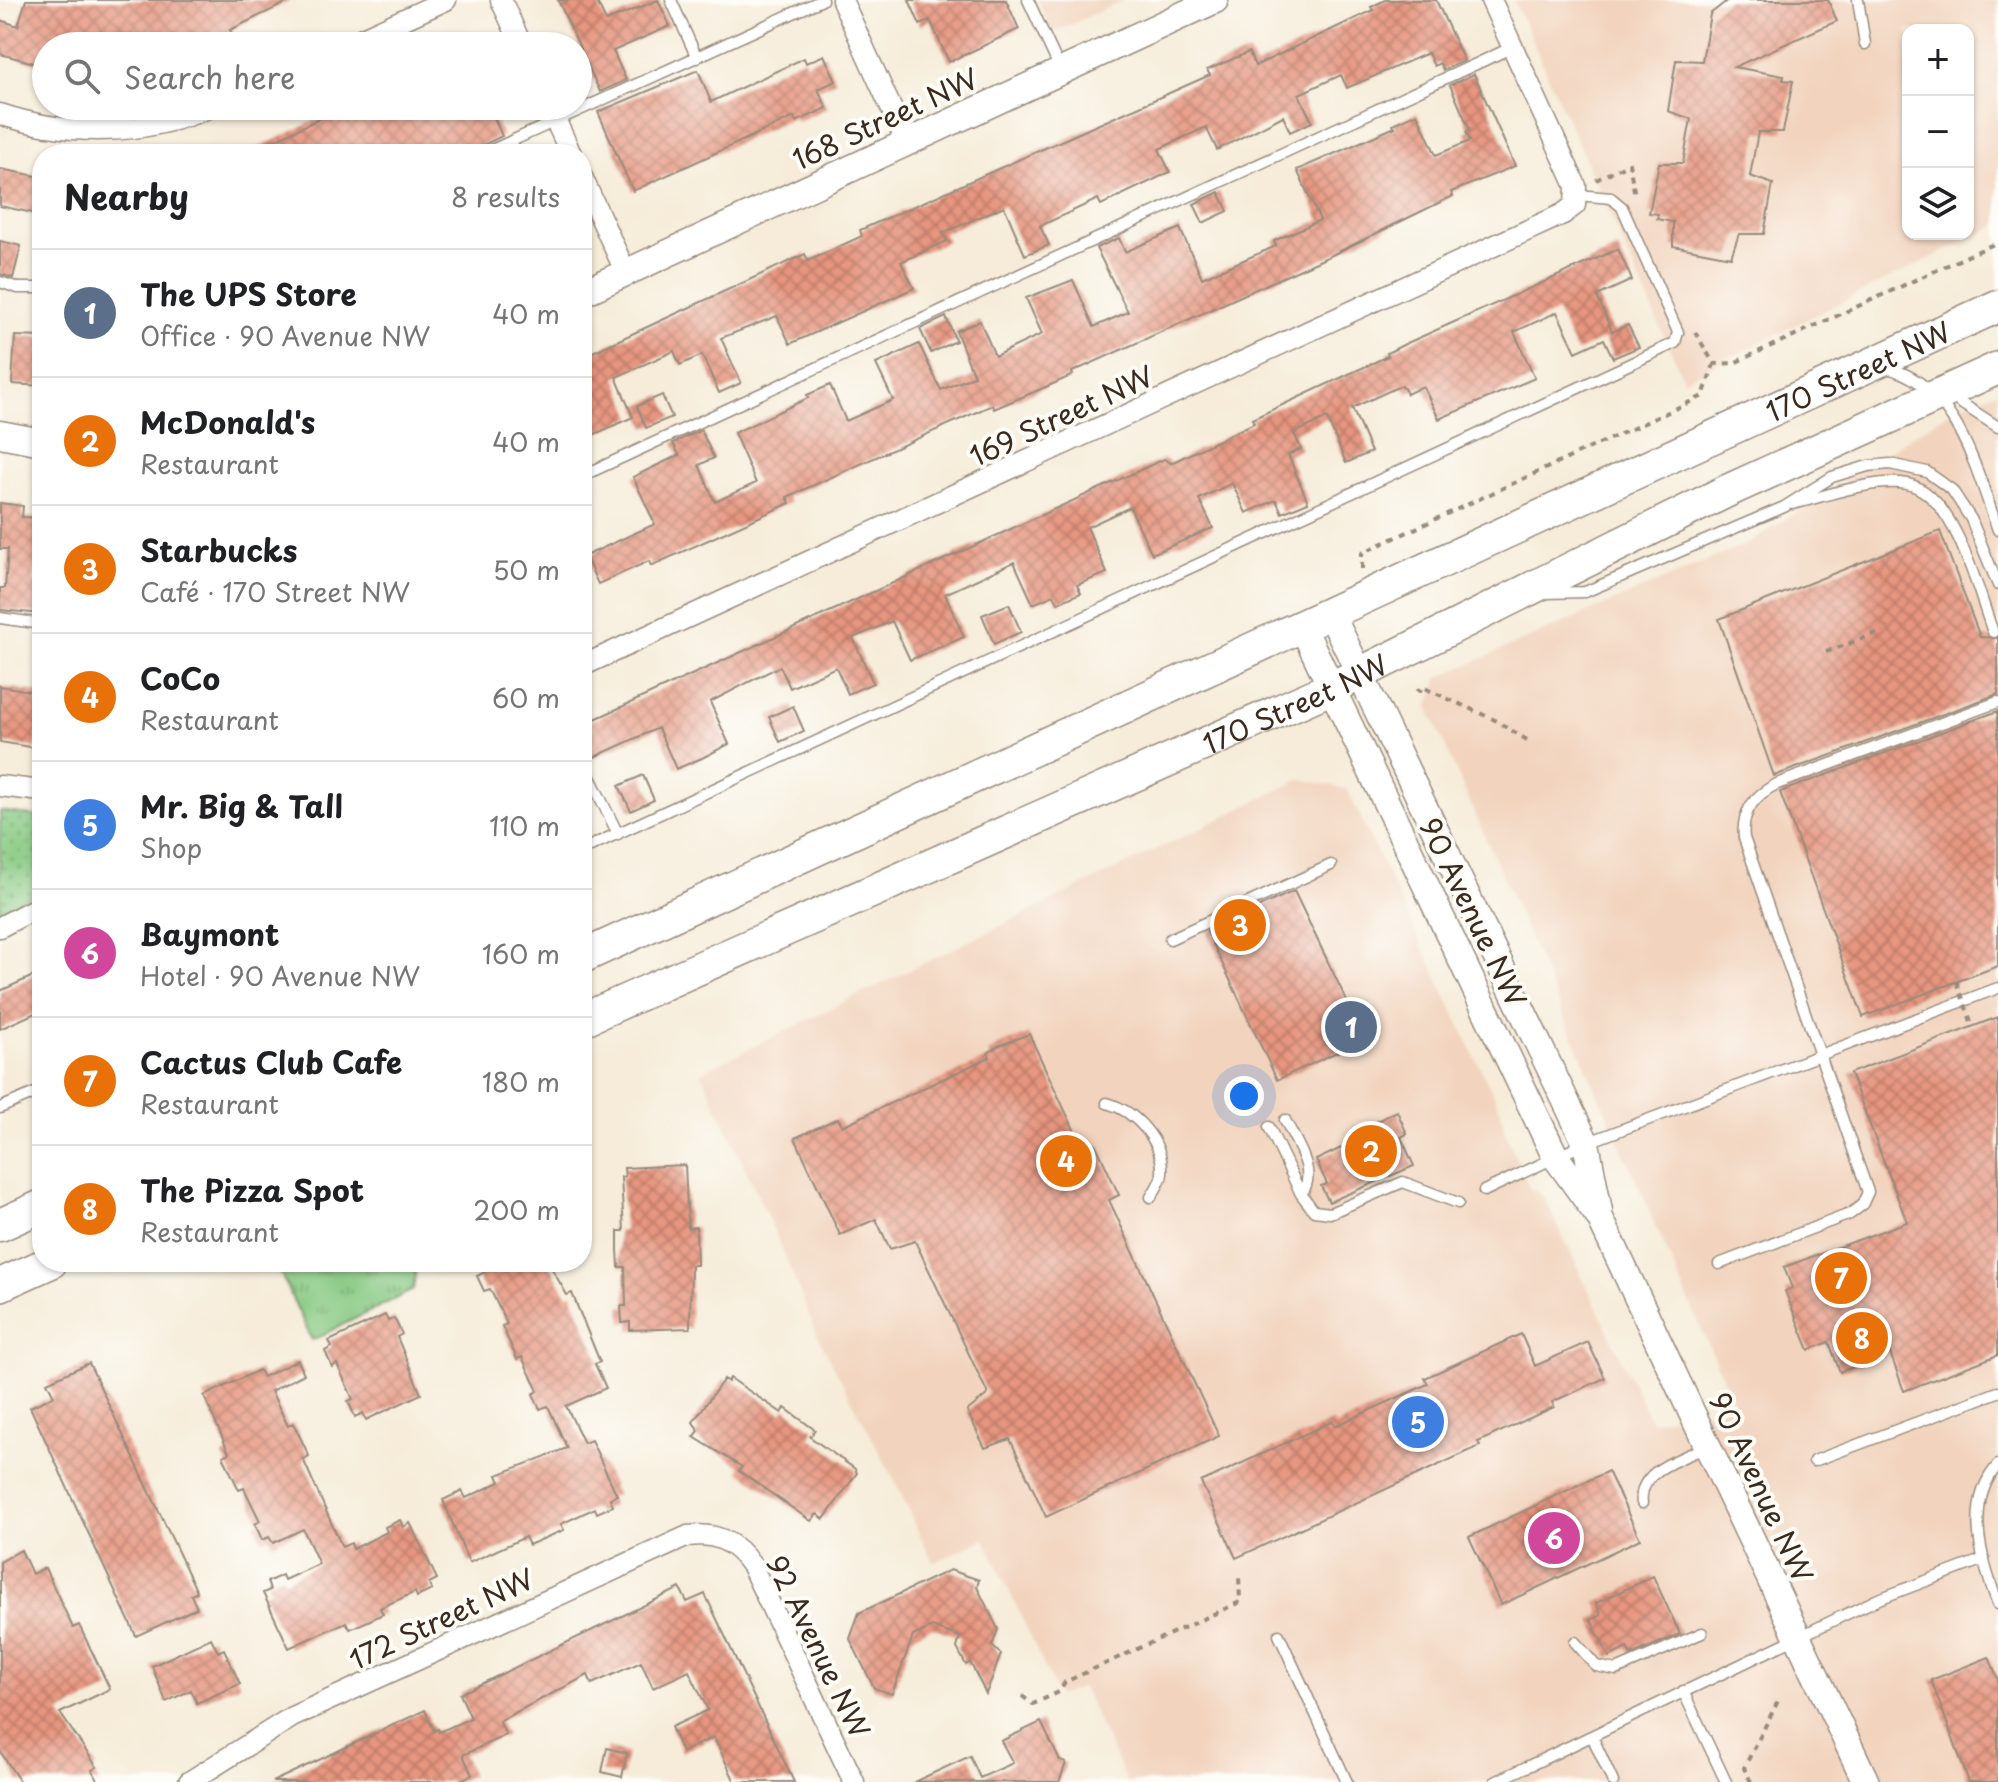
<!DOCTYPE html>
<meta charset="utf-8">
<style>
body{margin:0;font-family:"Playpen Sans",sans-serif;background:#f6f6f6;color:#202124}
.controls{position:absolute;right:24px;top:24px;display:grid;overflow:hidden;border-radius:16px;box-shadow:0 2px 6px #0004}
.controls button{width:72px;height:72px;display:grid;place-items:center;padding:0;border:0;border-bottom:2px solid #e0e0e0;background:#fff;color:#202124;font:40px sans-serif}
.you{position:absolute;left:1244px;top:1096px;width:28px;height:28px;margin:-20px;border:6px solid #fff;border-radius:50%;background:#1a73e8;box-shadow:0 0 0 12px #1a73e833}
.badge{display:grid;place-items:center;width:52px;height:52px;border-radius:50%;background:#d1495b;color:#fff;font-size:26px;font-weight:700}
.pin{position:absolute;translate:-50% -50%;border:4px solid #fff;box-shadow:0 2px 8px #0006}
.list{margin:0;padding:0;list-style:none}
h2{display:flex;justify-content:space-between;align-items:center;height:104px;margin:0;padding:0 32px;font-size:34px}
h2 small{font-size:26px;font-weight:400;color:#757577}
.list li{display:grid;grid-template-columns:52px 1fr auto;gap:24px;align-items:center;box-sizing:border-box;height:128px;padding:0 32px;border-top:2px solid #e0e0e0}
.list b{display:block;font-size:30px;white-space:nowrap}
.list p{margin:0;font-size:26px;white-space:nowrap;color:#757577}
.list em{font-size:26px;font-style:normal;color:#757577}
.icon{flex:none;width:44px;height:44px;fill:none;stroke:currentColor;stroke-width:2;stroke-linecap:round;stroke-linejoin:round}
.map{position:relative;flex:none;width:1998px;height:1782px;overflow:hidden}
.search{position:absolute;background:#fff;box-shadow:0 2px 6px #0004;left:32px;top:32px;width:560px;height:88px;display:flex;align-items:center;gap:20px;box-sizing:border-box;padding:0 28px;border-radius:44px;color:#757577;font-size:30px}
.panel{position:absolute;background:#fff;box-shadow:0 2px 6px #0004;left:32px;top:144px;width:560px;height:1128px;border-radius:32px}
.map>svg:first-child{display:block}
.built{fill:#f2d4be;fill-rule:evenodd}
.grass{fill:url(#grass-dots);stroke:#617a50;stroke-width:2}
.park{fill:url(#park-tufts);stroke:#617a50;stroke-width:2}
.building{fill:url(#building-cross-hatch)}
.lines{fill:none;stroke-linecap:round;stroke-linejoin:round}
.service-casing{stroke:#988b7c;stroke-width:13}
.minor-casing{stroke:#988b7c;stroke-width:23}
.tertiary-casing{stroke:#988b7c;stroke-width:29}
.primary-casing{stroke:#988b7c;stroke-width:35}
.path{stroke:#988b7c;stroke-width:4;stroke-dasharray:6 6;stroke-linecap:butt}
.service{stroke:#fff;stroke-width:10}
.minor{stroke:#fff;stroke-width:20}
.tertiary{stroke:#fff;stroke-width:26}
.primary{stroke:#fff;stroke-width:32}
.path-bridge{stroke:#988b7c;stroke-width:4;stroke-dasharray:6 6;stroke-linecap:butt}
.labels{text-anchor:middle;dominant-baseline:central;stroke-width:8;stroke-linejoin:round;paint-order:stroke}
.street-label{font-size:28px;fill:#3b2a1e;stroke:#fdfcf7}
</style>
<div class="map">
<svg width="1998" height="1782" viewBox="0 0 1998 1782">
<defs>
<pattern id="grass-dots" width="8" height="8" patternUnits="userSpaceOnUse" patternTransform="scale(2)"><rect width="8" height="8" fill="#87c982"/><path d="M2 2h.1M6 6h.1" fill="none" stroke="#70a36a" stroke-width="1.8" stroke-linecap="round"/></pattern>
<pattern id="park-tufts" width="24" height="20" patternUnits="userSpaceOnUse" patternTransform="scale(2)"><rect width="24" height="20" fill="#87c982"/><path d="M3 7l-1-3M5 7V3M7 7l1-3M15 17l-1-3M17 17v-4M19 17l1-3" fill="none" stroke="#70a36a"/></pattern>
<pattern id="building-cross-hatch" width="8" height="8" patternUnits="userSpaceOnUse" patternTransform="scale(2)"><rect width="8" height="8" fill="#e79680"/><path d="M0 0l8 8M0 8l8-8" fill="none" stroke="#bc7b68"/></pattern>
</defs>
<rect width="100%" height="100%" fill="#fdfcf7"/>
<filter id="ink" filterUnits="userSpaceOnUse"><feTurbulence type="fractalNoise" baseFrequency=".0125" numOctaves="2"/><feDisplacementMap in="SourceGraphic" scale="16" xChannelSelector="R" yChannelSelector="G"/><feConvolveMatrix kernelMatrix="1 2 1 2 8 2 1 2 1" color-interpolation-filters="sRGB"/></filter>
<filter id="wash" filterUnits="userSpaceOnUse"><feTurbulence type="fractalNoise" baseFrequency=".006" numOctaves="4" result="noise"/><feDisplacementMap in="SourceGraphic" scale="32" xChannelSelector="R" yChannelSelector="G"/><feGaussianBlur stdDeviation="1.8" result="paint"/><feColorMatrix in="noise" values="0 0 0 0 0 0 0 0 0 0 0 0 0 0 0 0 0 1.4 0 .05"/><feComposite in="paint" operator="in"/></filter>
<g filter="url(#wash)">
<rect width="100%" height="100%" fill="#f6ecd9"/>
<path class="built" d="M 1038,0 L 1125,0 L 1052,33 Z
M 1514,0 L 1998,0 L 1998,225 L 1684,380 ZM 1908,30 L 1968,30 L 1968,234 L 1908,234 Z
M 1998,391 L 1998,1782 L 1127,1782 L 1082,1687 L 1058,1696 L 985,1539 L 933,1563 L 894,1479 L 818,1337 L 777,1237 L 701,1072 L 1301,779 L 1347,789 L 1501,1111 L 1504,1130 L 1529,1188 L 1544,1197 L 1651,1421 L 1735,1406 L 1428,707 L 1439,677 L 1751,542 L 1955,408 Z"/>
<path class="grass" d="M 0,811 L 42,817 L 42,890 L 0,911 Z"/>
<path class="park" d="M 302,1262 L 417,1262 L 413,1290 L 312,1340 L 280,1272 Z"/>
<g id="blocks">
<path class="building" d="M 26,0 L 292,0 L 230,30 L 233,35 L 210,46 L 46,46 L 46,66 L 0,54 L 0,20 L 18,26 Z
M 558,0 L 596,0 L 606,21 L 658,0 L 670,26 L 613,51 L 626,80 L 600,92 Z
M 909,0 L 1006,0 L 1019,29 L 949,62 L 930,20 L 920,25 Z
M 1385,0 L 1436,0 L 1464,61 L 1443,70 L 1440,63 L 1434,66 L 1428,53 L 1347,88 L 1341,75 L 1299,94 L 1312,122 L 1290,132 L 1283,116 L 1217,150 L 1206,127 L 1159,149 L 1170,172 L 1101,205 L 1098,199 L 1040,226 L 1049,245 L 1025,255 L 1004,206 L 943,233 L 947,241 L 901,262 L 914,288 L 890,299 L 790,344 L 777,316 L 721,338 L 741,383 L 719,393 L 702,355 L 680,365 L 674,351 L 616,377 L 633,417 L 582,440 L 582,357 L 805,254 L 808,261 L 862,236 L 860,230 L 1210,75 L 1207,70 L 1249,52 L 1255,66 L 1373,10 L 1371,7 Z
M 1728,0 L 1828,0 L 1837,21 L 1734,67 L 1784,76 L 1783,80 L 1793,81 L 1783,132 L 1758,132 L 1750,176 L 1773,184 L 1764,234 L 1739,234 L 1731,257 L 1673,246 L 1673,222 L 1657,219 L 1658,214 L 1649,213 L 1659,163 L 1683,163 L 1691,119 L 1668,111 L 1676,60 L 1702,61 L 1710,14 Z
M 824,55 L 836,81 L 818,89 L 827,108 L 796,122 L 794,117 L 633,191 L 598,112 L 698,70 L 711,102 L 804,58 L 806,63 Z
M 1474,74 L 1515,166 L 1451,192 L 1453,196 L 1332,255 L 1072,372 L 1073,375 L 1055,383 L 994,409 L 992,405 L 787,497 L 790,503 L 651,566 L 649,561 L 598,584 L 585,556 L 655,524 L 633,477 L 679,455 L 673,443 L 701,430 L 714,458 L 699,465 L 715,502 L 756,483 L 734,433 L 808,398 L 807,395 L 830,385 L 846,421 L 893,400 L 876,364 L 919,344 L 941,390 L 974,376 L 956,331 L 980,321 L 995,356 L 1042,334 L 1026,298 L 1073,280 L 1094,327 L 1128,312 L 1096,248 L 1119,238 L 1125,252 L 1180,228 L 1202,278 L 1276,246 L 1274,241 L 1320,220 L 1297,170 L 1395,127 L 1393,124 L 1417,113 L 1436,155 L 1470,141 L 1466,132 L 1470,130 L 1450,85 Z
M 346,106 L 489,106 L 502,136 L 479,147 L 475,154 L 440,154 L 436,144 L 416,154 L 245,154 Z
M 0,169 L 42,177 L 42,215 L 0,206 Z
M 1219,192 L 1228,211 L 1203,223 L 1194,204 Z
M 0,241 L 21,246 L 13,278 L 0,274 Z
M 1618,249 L 1632,280 L 1597,296 L 1612,332 L 1628,325 L 1639,347 L 1613,358 L 1604,339 L 1576,352 L 1557,312 L 1514,332 L 1535,378 L 1439,419 L 1423,386 L 1407,394 L 1402,385 L 1352,408 L 1371,452 L 1346,463 L 1327,418 L 1294,433 L 1301,449 L 1288,455 L 1308,502 L 1282,513 L 1276,500 L 1246,513 L 1232,483 L 1199,499 L 1213,528 L 1152,554 L 1130,507 L 1087,527 L 1107,573 L 1077,585 L 1081,593 L 1058,603 L 1054,595 L 1033,604 L 1014,562 L 945,594 L 964,637 L 910,660 L 892,621 L 853,638 L 873,683 L 848,694 L 836,667 L 790,688 L 780,666 L 710,702 L 729,744 L 702,758 L 676,769 L 658,728 L 590,759 L 588,756 L 582,743 L 582,725 L 1164,459 L 1171,463 L 1254,423 L 1252,419 L 1388,356 L 1387,353 L 1405,344 Z
M 946,317 L 956,341 L 931,353 L 920,329 Z
M 15,336 L 42,337 L 42,386 L 12,384 Z
M 662,395 L 672,417 L 646,428 L 637,406 Z
M 0,503 L 23,506 L 22,517 L 40,518 L 34,583 L 42,584 L 42,614 L 0,610 L 0,588 L 5,588 L 8,549 L 0,549 Z
M 1940,531 L 1980,637 L 1998,638 L 1998,694 L 1774,776 L 1719,619 Z
M 1009,604 L 1021,632 L 994,644 L 982,615 Z
M 0,686 L 42,693 L 36,748 L 0,742 Z
M 793,706 L 804,731 L 780,742 L 769,717 Z
M 1998,711 L 1998,966 L 1863,1017 L 1780,792 Z
M 643,775 L 654,800 L 631,811 L 619,786 Z
M 1294,891 L 1365,1039 L 1277,1080 L 1207,931 Z
M 42,972 L 42,1010 L 0,1029 L 0,991 Z
M 1998,1017 L 1998,1355 L 1904,1391 L 1890,1353 L 1840,1372 L 1829,1342 L 1809,1350 L 1785,1291 L 1792,1288 L 1784,1267 L 1907,1222 L 1850,1073 Z
M 1029,1034 L 1083,1149 L 1095,1143 L 1119,1195 L 1109,1200 L 1219,1436 L 1046,1517 L 1010,1439 L 985,1448 L 967,1411 L 988,1394 L 915,1241 L 890,1249 L 876,1219 L 840,1235 L 795,1138 L 838,1118 L 842,1126 L 990,1057 L 988,1053 L 998,1046 Z
M 1397,1111 L 1407,1134 L 1401,1137 L 1414,1166 L 1329,1202 L 1321,1186 L 1327,1184 L 1316,1160 L 1354,1142 L 1352,1138 L 1378,1127 L 1375,1122 Z
M 685,1165 L 688,1228 L 696,1227 L 697,1265 L 691,1265 L 690,1328 L 630,1330 L 630,1322 L 622,1323 L 621,1306 L 626,1306 L 625,1267 L 619,1267 L 618,1250 L 618,1231 L 624,1231 L 621,1177 L 625,1176 L 624,1168 Z
M 480,1262 L 548,1262 L 567,1295 L 572,1293 L 600,1362 L 595,1364 L 606,1388 L 566,1406 L 584,1443 L 591,1440 L 617,1495 L 610,1498 L 613,1506 L 597,1513 L 595,1508 L 561,1524 L 564,1530 L 545,1538 L 529,1545 L 525,1537 L 469,1563 L 443,1500 L 462,1491 L 466,1498 L 500,1482 L 497,1475 L 567,1448 L 548,1406 L 540,1409 L 533,1394 L 538,1391 L 522,1357 L 517,1359 L 502,1326 L 507,1324 L 490,1289 L 484,1291 L 477,1276 L 485,1272 Z
M 385,1315 L 388,1321 L 394,1318 L 402,1334 L 397,1337 L 421,1394 L 366,1420 L 363,1413 L 355,1417 L 348,1401 L 353,1399 L 337,1364 L 332,1367 L 325,1351 L 332,1347 L 329,1341 Z
M 1521,1334 L 1535,1366 L 1588,1342 L 1605,1378 L 1552,1402 L 1554,1407 L 1478,1442 L 1480,1446 L 1236,1558 L 1201,1482 L 1333,1421 L 1335,1426 L 1428,1384 L 1425,1378 Z
M 298,1360 L 304,1374 L 271,1391 L 288,1426 L 293,1423 L 301,1439 L 309,1456 L 303,1459 L 342,1547 L 351,1543 L 353,1549 L 387,1532 L 385,1527 L 400,1520 L 403,1527 L 410,1523 L 437,1579 L 429,1583 L 432,1590 L 417,1597 L 415,1592 L 380,1608 L 383,1614 L 368,1621 L 350,1629 L 346,1622 L 289,1648 L 263,1593 L 270,1590 L 267,1582 L 282,1575 L 284,1580 L 319,1564 L 303,1529 L 273,1543 L 269,1537 L 262,1540 L 255,1524 L 260,1521 L 244,1488 L 239,1490 L 223,1456 L 229,1453 L 204,1396 L 259,1370 L 263,1377 Z
M 89,1363 L 197,1592 L 191,1595 L 197,1608 L 136,1636 L 30,1407 L 54,1396 L 47,1382 Z
M 730,1378 L 782,1413 L 785,1408 L 815,1430 L 810,1437 L 855,1469 L 857,1473 L 824,1519 L 817,1514 L 811,1521 L 739,1471 L 742,1467 L 694,1437 L 699,1431 L 693,1422 L 724,1379 L 728,1382 Z
M 1608,1471 L 1640,1539 L 1501,1605 L 1469,1537 Z
M 21,1550 L 32,1574 L 45,1568 L 73,1628 L 79,1625 L 110,1689 L 60,1713 L 97,1767 L 92,1770 L 99,1782 L 20,1782 L 0,1751 L 0,1562 Z
M 950,1570 L 979,1580 L 977,1587 L 998,1629 L 992,1646 L 1001,1654 L 986,1694 L 970,1662 L 966,1665 L 957,1648 L 960,1637 L 932,1627 L 913,1636 L 892,1694 L 874,1688 L 850,1639 L 859,1613 Z
M 1653,1576 L 1680,1634 L 1631,1655 L 1627,1648 L 1609,1657 L 1591,1620 L 1601,1615 L 1596,1603 Z
M 680,1588 L 687,1602 L 705,1594 L 794,1782 L 735,1782 L 714,1737 L 682,1752 L 671,1727 L 708,1710 L 689,1671 L 653,1688 L 641,1662 L 592,1684 L 588,1675 L 499,1721 L 506,1735 L 463,1755 L 472,1775 L 456,1782 L 272,1782 L 425,1710 L 434,1731 L 438,1729 L 439,1732 L 471,1718 L 460,1694 Z
M 211,1638 L 218,1652 L 224,1649 L 240,1684 L 197,1703 L 191,1690 L 166,1702 L 152,1666 Z
M 1989,1657 L 1998,1679 L 1998,1782 L 1969,1782 L 1931,1680 Z
M 1041,1722 L 1060,1761 L 1066,1763 L 1059,1782 L 914,1782 L 970,1756 L 980,1778 L 1013,1763 L 1001,1741 Z
M 607,1748 L 627,1753 L 622,1777 L 602,1772 Z"/>
</g>
</g>
<g filter="url(#ink)">
<use href="#blocks" fill-opacity="0" stroke="#988b7c" stroke-width="2"/>
<g class="lines">
<defs>
<path id="service" d="M 671,0 L 697,58
M 1028,0 L 1060,69
M 1858,0 L 1865,44
M 483,154 L 822,0
M 0,282 L 18,288 L 42,288
M 1882,367 C 1956,380 1976,470 1998,530
M 1953,398 L 1998,427
M 582,476 L 1513,47
M 1793,504 C 1825,496 1876,478 1907,484 C 1955,493 1978,592 1993,632
M 1546,593 L 1585,592 L 1784,507 L 1832,477 L 1868,466 L 1890,464 L 1927,472 L 1952,490 L 1971,519 L 1998,585
M 0,618 L 42,624
M 582,761 L 618,834
M 582,850 L 1675,343 L 1678,332 L 1622,207 L 1611,198 L 1577,195
M 1170,939 L 1331,865
M 1107,1103 C 1135,1111 1164,1141 1162,1174 C 1161,1182 1155,1190 1151,1197
M 0,1108 L 42,1090
M 1285,1120 C 1295,1141 1319,1173 1301,1194
M 1269,1127 L 1301,1194 L 1314,1211 L 1330,1213 L 1403,1182 L 1458,1203
M 1484,1191 L 1586,1143 L 1998,988
M 1719,1264 L 1850,1214 L 1862,1205 L 1868,1192 L 1744,838 C 1741,813 1754,795 1777,784 L 1998,702
M 1814,1461 L 1998,1392
M 1998,1465 C 1964,1503 1981,1560 1998,1604
M 1642,1503 C 1637,1470 1682,1459 1706,1447
M 1279,1635 L 1347,1782
M 1575,1642 L 1596,1666 L 1616,1670 L 1702,1633
M 1683,1691 L 1726,1782
M 1592,1736 L 1613,1782
M 1495,1782 L 1876,1600 L 1984,1559"/>
<path id="minor" d="M 501,0 L 522,46
M 842,0 L 907,143
M 345,46 L 446,0
M 549,106 L 571,154
M 0,114 C 69,137 146,136 213,106
M 582,177 L 626,273
M 582,666 L 1563,214 L 1575,205 L 1576,186 L 1491,0
M 0,786 L 42,791
M 0,927 L 42,905
M 189,1782 L 292,1717 L 688,1536 C 717,1532 735,1542 752,1566 L 854,1782"/>
<path id="tertiary" d="M 582,293 L 1215,0
M 0,434 L 42,442
M 1331,614 L 1586,1143 L 1599,1211
M 1302,626 L 1555,1156 L 1600,1218 L 1866,1782"/>
<g id="primary">
<path id="s1" d="M 582,957 L 1998,306"/>
<path id="s2" d="M 582,1020 L 1331,688 L 1725,492 L 1998,368"/>
<path d="M 0,1225 L 42,1206"/>
<path d="M 0,1285 L 51,1262"/>
</g>
</defs>
<use href="#service" class="service-casing"/>
<use href="#minor" class="minor-casing"/>
<use href="#tertiary" class="tertiary-casing"/>
<use href="#primary" class="primary-casing"/>
<path class="path" d="M 1596,180 L 1629,163 L 1635,196
M 1695,332 L 1714,364 L 1734,363 L 1998,242
M 1362,569 L 1362,553 L 1703,396 L 1714,364
M 1826,652 L 1883,631
M 1417,689 L 1420,691 L 1422,687 L 1495,720 L 1527,740
M 1022,1696 L 1033,1704 L 1059,1692 L 1065,1682 L 1240,1602 L 1239,1577
M 1751,1782 L 1744,1768 L 1779,1699"/>
<use href="#service" class="service"/>
<use href="#minor" class="minor"/>
<use href="#tertiary" class="tertiary"/>
<use href="#primary" class="primary"/>
<path class="path-bridge" d="M 1957,982 L 1973,1027"/>
</g>
</g>
<g class="labels">
<g class="street-label">
<text transform="translate(885 118) rotate(-25)">168 Street NW</text>
<text stroke="none"><textPath href="#s1" startOffset="1404">170 Street NW</textPath></text>
<text transform="translate(1061 415) rotate(-25)">169 Street NW</text>
<text stroke="none"><textPath href="#s2" startOffset="780">170 Street NW</textPath></text>
<text transform="translate(1474 912) rotate(64)">90 Avenue NW</text>
<text transform="translate(1762 1487) rotate(65)">90 Avenue NW</text>
<text transform="translate(441 1618) rotate(-25)">172 Street NW</text>
<text transform="translate(819 1646) rotate(64)">92 Avenue NW</text>
</g>
</g>
</svg>
<div class="controls">
<button>+</button>
<button>−</button>
<button><svg class="icon" aria-label="layers" viewBox="0 0 24 24"><path d="M12 4l9 5-9 5-9-5zM3 14l9 5 9-5"/></svg></button>
</div>
<div class="you"></div>
<div class="pin badge" style="left:1351px;top:1027px;background:#5c6f8a">1</div>
<div class="pin badge" style="left:1371px;top:1151px;background:#e8710a">2</div>
<div class="pin badge" style="left:1240px;top:925px;background:#e8710a">3</div>
<div class="pin badge" style="left:1066px;top:1161px;background:#e8710a">4</div>
<div class="pin badge" style="left:1418px;top:1422px;background:#3f7fe0">5</div>
<div class="pin badge" style="left:1554px;top:1538px;background:#d1479c">6</div>
<div class="pin badge" style="left:1841px;top:1278px;background:#e8710a">7</div>
<div class="pin badge" style="left:1862px;top:1338px;background:#e8710a">8</div>
<div class="search"><svg class="icon" aria-label="search" viewBox="0 0 24 24"><circle cx="10" cy="10" r="6"/><path d="M15 15l6 6"/></svg>Search here</div>
<section class="panel">
<h2>Nearby<small>8 results</small></h2>
<ul class="list">
<li><span class="badge" style="background:#5c6f8a">1</span><div><b>The UPS Store</b><p>Office · 90 Avenue NW</p></div><em>40 m</em></li>
<li><span class="badge" style="background:#e8710a">2</span><div><b>McDonald's</b><p>Restaurant</p></div><em>40 m</em></li>
<li><span class="badge" style="background:#e8710a">3</span><div><b>Starbucks</b><p>Café · 170 Street NW</p></div><em>50 m</em></li>
<li><span class="badge" style="background:#e8710a">4</span><div><b>CoCo</b><p>Restaurant</p></div><em>60 m</em></li>
<li><span class="badge" style="background:#3f7fe0">5</span><div><b>Mr. Big &amp; Tall</b><p>Shop</p></div><em>110 m</em></li>
<li><span class="badge" style="background:#d1479c">6</span><div><b>Baymont</b><p>Hotel · 90 Avenue NW</p></div><em>160 m</em></li>
<li><span class="badge" style="background:#e8710a">7</span><div><b>Cactus Club Cafe</b><p>Restaurant</p></div><em>180 m</em></li>
<li><span class="badge" style="background:#e8710a">8</span><div><b>The Pizza Spot</b><p>Restaurant</p></div><em>200 m</em></li>
</ul>
</section>
</div>
